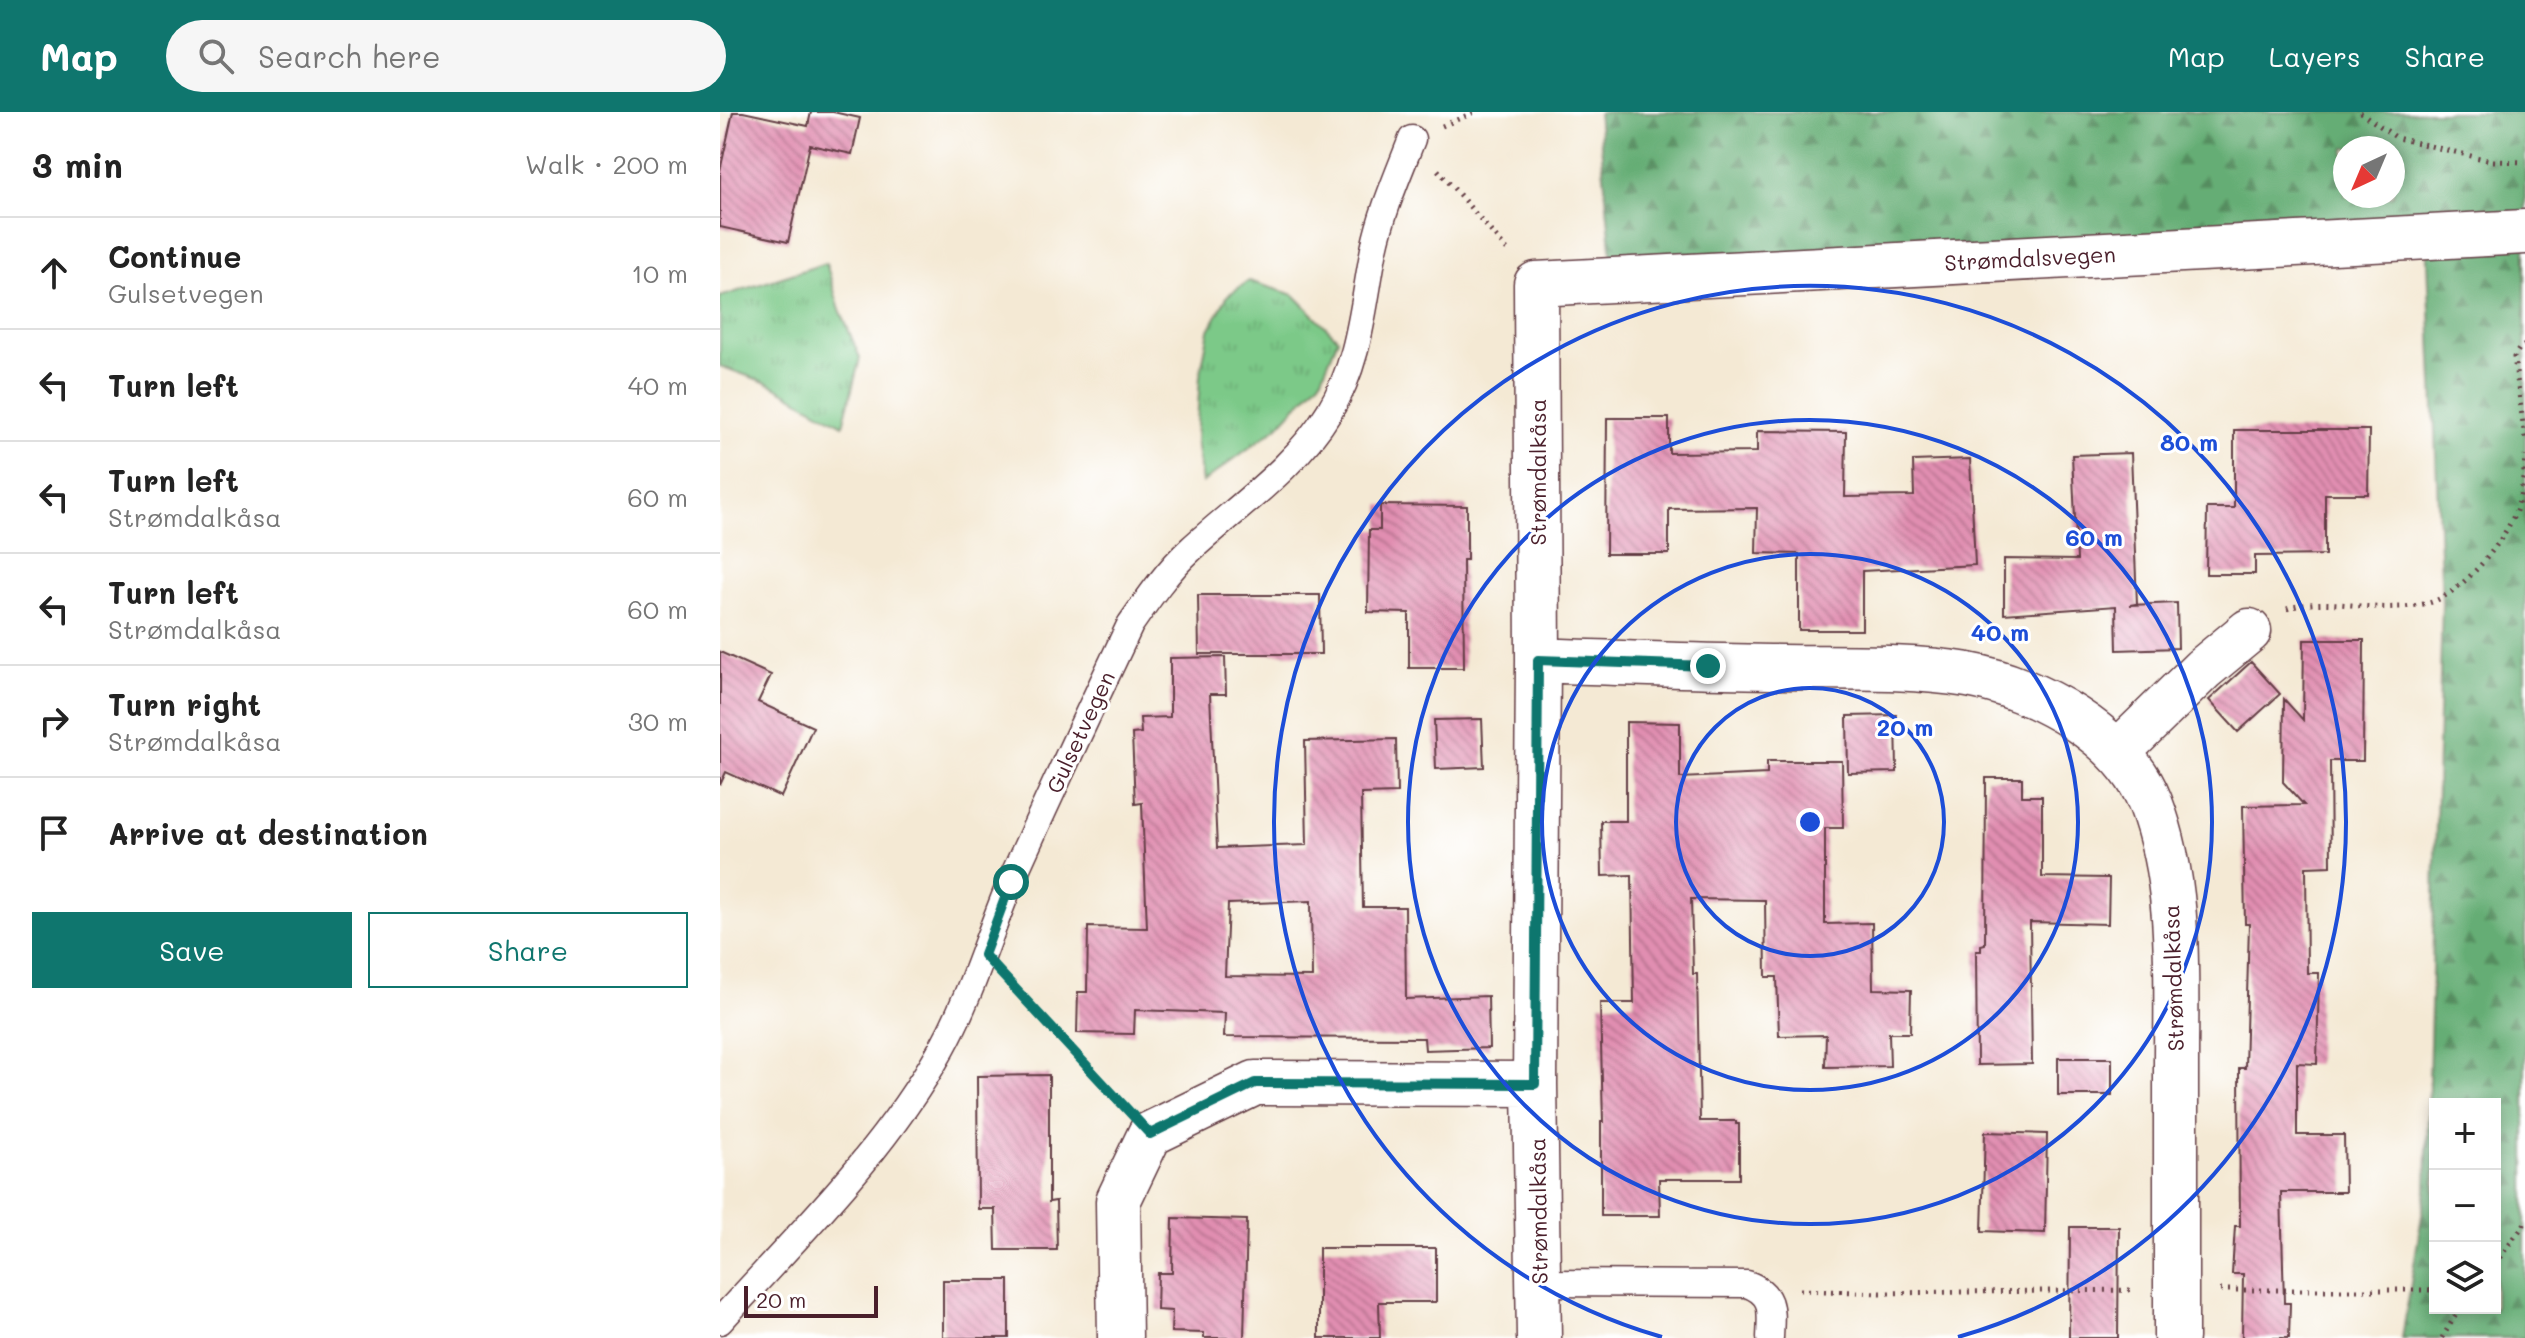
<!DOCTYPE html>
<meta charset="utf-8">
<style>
body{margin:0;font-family:Mali,sans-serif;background:#f6f6f6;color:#222}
.controls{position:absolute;right:24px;bottom:24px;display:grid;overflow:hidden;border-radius:0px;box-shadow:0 4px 12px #0003}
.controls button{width:72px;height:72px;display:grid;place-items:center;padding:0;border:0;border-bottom:2px solid #e0e0e0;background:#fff;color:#222;font:40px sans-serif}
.compass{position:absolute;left:1613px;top:24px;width:72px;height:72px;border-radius:50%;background:#fff;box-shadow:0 4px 12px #0003;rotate:224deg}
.scale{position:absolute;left:24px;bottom:20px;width:134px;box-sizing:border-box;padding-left:8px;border:4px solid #4a1f2b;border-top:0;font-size:22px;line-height:28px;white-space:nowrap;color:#4a1f2b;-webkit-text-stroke:6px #fff;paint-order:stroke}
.stop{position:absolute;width:24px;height:24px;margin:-18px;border:6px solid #0f766e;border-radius:50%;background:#fff}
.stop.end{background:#0f766e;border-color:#fff;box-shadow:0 2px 8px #0008}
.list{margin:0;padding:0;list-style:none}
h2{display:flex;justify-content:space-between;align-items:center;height:104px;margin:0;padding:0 32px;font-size:34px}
h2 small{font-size:26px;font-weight:400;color:#767676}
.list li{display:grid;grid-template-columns:52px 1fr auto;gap:24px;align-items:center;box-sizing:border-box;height:112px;padding:0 32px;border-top:2px solid #e0e0e0}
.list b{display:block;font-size:30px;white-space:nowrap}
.list p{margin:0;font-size:26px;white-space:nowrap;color:#767676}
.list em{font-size:26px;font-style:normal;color:#767676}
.actions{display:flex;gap:16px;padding:24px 32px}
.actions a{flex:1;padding:18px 0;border:2px solid #0f766e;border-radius:0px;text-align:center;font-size:28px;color:#0f766e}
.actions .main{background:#0f766e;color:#fff}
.icon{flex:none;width:44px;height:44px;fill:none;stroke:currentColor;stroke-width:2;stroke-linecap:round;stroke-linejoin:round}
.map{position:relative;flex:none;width:1805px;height:1226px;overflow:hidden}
header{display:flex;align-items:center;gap:48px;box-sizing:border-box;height:112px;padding:0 40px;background:#0f766e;color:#fff}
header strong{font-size:38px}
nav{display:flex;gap:44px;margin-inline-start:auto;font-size:28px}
.search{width:560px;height:72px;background:#f6f6f6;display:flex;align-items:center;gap:20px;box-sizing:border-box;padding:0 28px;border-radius:44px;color:#767676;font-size:30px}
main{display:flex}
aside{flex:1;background:#fff}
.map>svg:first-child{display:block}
.grass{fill:url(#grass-tufts);stroke:#63745a;stroke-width:2}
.forest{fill:url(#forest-firs);stroke:#586650;stroke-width:2;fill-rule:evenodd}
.building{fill:url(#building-back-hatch);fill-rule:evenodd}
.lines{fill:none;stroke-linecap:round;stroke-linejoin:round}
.service-casing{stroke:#643d44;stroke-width:29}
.minor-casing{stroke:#643d44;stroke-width:47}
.path{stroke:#643d44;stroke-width:5;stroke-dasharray:2 6;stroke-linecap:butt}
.service{stroke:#fff;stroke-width:26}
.minor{stroke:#fff;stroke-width:44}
.route{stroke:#0f766e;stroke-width:10}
.ring{fill:none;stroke:#1d4ed8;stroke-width:4}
.labels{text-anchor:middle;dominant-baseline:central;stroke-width:6;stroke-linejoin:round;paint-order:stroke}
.street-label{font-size:22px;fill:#4a1f2b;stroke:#fff}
.centre{fill:#1d4ed8;stroke:#fff;stroke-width:4}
.ring-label{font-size:24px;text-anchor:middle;font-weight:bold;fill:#1d4ed8;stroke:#fff;stroke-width:6;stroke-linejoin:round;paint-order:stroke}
</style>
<header>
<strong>Map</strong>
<div class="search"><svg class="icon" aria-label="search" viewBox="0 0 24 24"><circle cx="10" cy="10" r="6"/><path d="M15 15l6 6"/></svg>Search here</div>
<nav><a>Map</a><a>Layers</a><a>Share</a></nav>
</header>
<main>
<aside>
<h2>3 min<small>Walk · 200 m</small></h2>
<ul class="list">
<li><svg class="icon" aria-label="ahead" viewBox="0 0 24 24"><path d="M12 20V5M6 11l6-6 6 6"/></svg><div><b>Continue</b><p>Gulsetvegen</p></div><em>10 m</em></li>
<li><svg class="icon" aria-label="left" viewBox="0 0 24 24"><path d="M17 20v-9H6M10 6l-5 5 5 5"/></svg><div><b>Turn left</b></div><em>40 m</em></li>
<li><svg class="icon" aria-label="left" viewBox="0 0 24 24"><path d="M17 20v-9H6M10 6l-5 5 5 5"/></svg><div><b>Turn left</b><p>Strømdalkåsa</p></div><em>60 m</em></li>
<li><svg class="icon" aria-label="left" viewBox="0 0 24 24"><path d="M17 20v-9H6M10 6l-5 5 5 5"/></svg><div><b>Turn left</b><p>Strømdalkåsa</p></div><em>60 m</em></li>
<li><svg class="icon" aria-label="right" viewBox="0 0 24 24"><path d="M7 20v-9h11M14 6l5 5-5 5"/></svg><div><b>Turn right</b><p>Strømdalkåsa</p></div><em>30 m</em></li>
<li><svg class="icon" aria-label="arrive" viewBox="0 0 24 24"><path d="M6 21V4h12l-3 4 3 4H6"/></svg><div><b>Arrive at destination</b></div></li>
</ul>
<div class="actions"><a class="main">Save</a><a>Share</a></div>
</aside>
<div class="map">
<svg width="1805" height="1226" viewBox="0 0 1805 1226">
<defs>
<pattern id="grass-tufts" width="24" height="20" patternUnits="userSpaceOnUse" patternTransform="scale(2)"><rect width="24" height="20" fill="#7cc988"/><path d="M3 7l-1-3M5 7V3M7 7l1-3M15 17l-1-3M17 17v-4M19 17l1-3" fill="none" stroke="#6dac76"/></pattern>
<pattern id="forest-firs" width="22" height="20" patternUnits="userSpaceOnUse" patternTransform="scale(2)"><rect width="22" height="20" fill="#65ad74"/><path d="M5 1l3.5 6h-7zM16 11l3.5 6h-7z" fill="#558c5f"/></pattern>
<pattern id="building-back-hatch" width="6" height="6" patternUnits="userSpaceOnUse" patternTransform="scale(2)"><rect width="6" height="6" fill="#e18eb1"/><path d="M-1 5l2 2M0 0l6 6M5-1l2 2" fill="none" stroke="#b87390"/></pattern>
</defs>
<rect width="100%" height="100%" fill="#fff"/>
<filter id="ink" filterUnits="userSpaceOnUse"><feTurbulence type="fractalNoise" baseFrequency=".0125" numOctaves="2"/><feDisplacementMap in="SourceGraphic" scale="16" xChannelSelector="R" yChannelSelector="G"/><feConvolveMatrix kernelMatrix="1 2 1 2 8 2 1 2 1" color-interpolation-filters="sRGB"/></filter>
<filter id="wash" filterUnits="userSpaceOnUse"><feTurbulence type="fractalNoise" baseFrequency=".006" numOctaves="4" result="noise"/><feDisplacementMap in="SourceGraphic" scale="32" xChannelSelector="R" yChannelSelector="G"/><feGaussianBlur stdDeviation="1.8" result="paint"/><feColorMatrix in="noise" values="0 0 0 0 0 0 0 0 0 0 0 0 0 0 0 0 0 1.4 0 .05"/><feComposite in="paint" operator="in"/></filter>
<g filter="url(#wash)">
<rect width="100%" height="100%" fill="#f4e9d4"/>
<path class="grass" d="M 106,151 L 119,195 L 140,246 L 123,313 L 50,272 L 0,254 L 0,185 Z
M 529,169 L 574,183 L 618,227 L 601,268 L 557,315 L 482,371 L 476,328 L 480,264 L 489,218 L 508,183 Z"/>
<path class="forest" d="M 891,0 L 1805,0 L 1805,1226 L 1682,1226 L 1706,1079 L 1722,491 L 1707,126 L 894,167 L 878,1 ZM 1625,36 L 1673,36 L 1673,84 L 1625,84 ZM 1715,992 L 1775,992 L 1775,1196 L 1715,1196 Z"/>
<g id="blocks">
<path class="building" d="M 13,0 L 23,0 L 88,14 L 91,0 L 113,0 L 140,6 L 132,42 L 90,33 L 68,130 L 0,115 L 0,59 Z
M 887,306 L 949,306 L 949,341 L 1037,340 L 1037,319 L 1126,320 L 1125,385 L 1194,384 L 1193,349 L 1250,347 L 1255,453 L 1142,459 L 1142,518 L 1079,518 L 1079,442 L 1036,441 L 1037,396 L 949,397 L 949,442 L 886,442 Z
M 1514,318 L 1649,318 L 1648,382 L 1605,382 L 1605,443 L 1535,444 L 1535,462 L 1486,462 L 1487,396 L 1514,396 Z
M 1411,341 L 1417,492 L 1410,493 L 1457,491 L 1458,536 L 1397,538 L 1396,494 L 1284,502 L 1284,447 L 1357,448 L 1352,343 Z
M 660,393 L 747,394 L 747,448 L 743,448 L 744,556 L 689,556 L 689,501 L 648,500 L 649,418 L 660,418 Z
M 478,483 L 600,483 L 601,542 L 479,542 Z
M 1584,528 L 1644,528 L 1643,649 L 1610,649 L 1611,754 L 1586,755 L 1587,861 L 1599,861 L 1597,952 L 1577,951 L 1577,1023 L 1624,1023 L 1625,1080 L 1561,1080 L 1564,1191 L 1570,1191 L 1569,1226 L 1522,1226 L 1523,1162 L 1512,1162 L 1515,1114 L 1520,1114 L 1519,956 L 1525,956 L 1529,812 L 1525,812 L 1523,694 L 1584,693 L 1563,670 L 1564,587 L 1583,608 Z
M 0,540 L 51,563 L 38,590 L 93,615 L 61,685 L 6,660 L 0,673 Z
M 505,545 L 506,582 L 490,582 L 497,736 L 587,733 L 585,629 L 676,627 L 677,681 L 641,682 L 643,795 L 685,795 L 686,887 L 768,884 L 769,936 L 705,938 L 704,926 L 504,925 L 505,901 L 415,898 L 414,922 L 357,921 L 358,880 L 367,880 L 368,815 L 427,816 L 422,691 L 415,692 L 412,622 L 421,621 L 420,606 L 450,605 L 450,546 ZM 591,789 L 592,865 L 505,864 L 508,792 Z
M 1531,550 L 1560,582 L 1518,620 L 1489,588 Z
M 1176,603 L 1177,660 L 1128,661 L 1127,604 Z
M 762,607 L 764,655 L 716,657 L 714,608 Z
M 906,610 L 960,611 L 960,666 L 1047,662 L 1047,649 L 1122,649 L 1123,716 L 1105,716 L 1105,812 L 1152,811 L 1153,877 L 1191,878 L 1190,921 L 1169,921 L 1170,954 L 1105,955 L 1106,923 L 1059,924 L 1057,865 L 1046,865 L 1045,788 L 971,787 L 973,862 L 977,862 L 980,1009 L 1016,1009 L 1016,1012 L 1019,1012 L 1019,1067 L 939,1067 L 940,1104 L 881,1104 L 881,1010 L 883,1010 L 880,891 L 914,891 L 912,763 L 882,764 L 881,709 L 906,709 Z
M 1266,666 L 1302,666 L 1302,684 L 1322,684 L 1322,765 L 1389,766 L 1388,812 L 1310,810 L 1312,952 L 1257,953 L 1256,839 L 1261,839 L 1261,833 L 1265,832 Z
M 1338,946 L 1392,946 L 1392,983 L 1338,983 Z
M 329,963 L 329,1090 L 336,1089 L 337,1138 L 276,1138 L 275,1097 L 258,1097 L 257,964 Z
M 1265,1020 L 1327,1022 L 1325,1121 L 1262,1119 Z
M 453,1106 L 527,1108 L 524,1226 L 484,1226 L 484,1221 L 451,1220 L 452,1199 L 437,1198 L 438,1161 L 452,1161 Z
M 1350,1115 L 1399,1115 L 1398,1226 L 1349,1226 Z
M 599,1136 L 716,1136 L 716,1190 L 659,1190 L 660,1226 L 599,1226 Z
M 223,1168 L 289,1168 L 289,1226 L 223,1226 Z"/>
</g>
</g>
<g filter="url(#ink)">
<use href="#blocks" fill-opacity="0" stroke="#643d44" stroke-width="2"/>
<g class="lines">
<defs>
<path id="service" d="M 819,1171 L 1027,1172 C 1055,1182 1051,1200 1050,1226
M 0,1209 C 79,1122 165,1039 222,936 C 252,882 268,823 292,767 C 330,682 370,598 410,513 C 428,487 447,459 471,437 C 518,394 575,356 609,300 C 640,250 643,193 654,137 C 662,99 678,63 692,27"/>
<path id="minor" d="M 818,548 C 899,551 979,554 1060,555 C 1123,556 1186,553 1248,563 C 1315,575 1404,623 1430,690 C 1462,773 1456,866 1456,953 C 1456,1044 1456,1135 1456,1226
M 1398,640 L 1483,557 L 1529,519
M 400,1226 L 398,1089 L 430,1022 L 535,971 L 815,972
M 819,1226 L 815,972 L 818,548 L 816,172 L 1805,120"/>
</defs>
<use href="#service" class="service-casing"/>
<use href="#minor" class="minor-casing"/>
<path class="path" d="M 1640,0 L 1677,26 L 1772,49 L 1805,50
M 722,14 L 755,0
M 718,58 L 787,138
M 1805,233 L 1799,237 L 1794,245 L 1805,326
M 1567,497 C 1602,484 1642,498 1678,495 C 1688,495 1699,493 1709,491 C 1743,481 1783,431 1796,399 C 1802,381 1804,362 1805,344
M 289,870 L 402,992
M 1775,1152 L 1805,1111
M 1080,1178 L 1161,1181 L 1414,1178
M 1500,1178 L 1715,1178
M 1722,1226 L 1740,1196"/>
<use href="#service" class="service"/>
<use href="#minor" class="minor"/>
</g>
</g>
<g class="lines" filter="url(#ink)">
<path class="route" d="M 291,770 L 264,843 L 430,1022 L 535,971 L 815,972 L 818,548 L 988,554"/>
</g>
<g class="ring">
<circle cx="1090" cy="710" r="134"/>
<circle cx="1090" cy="710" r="268"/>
<circle cx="1090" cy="710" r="402"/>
<path d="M942 1225A536 536 0 1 1 1238 1225"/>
</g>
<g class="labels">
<g class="street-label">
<text transform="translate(1310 146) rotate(-3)">Strømdalsvegen</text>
<text transform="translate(817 360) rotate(-90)">Strømdalkåsa</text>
<text transform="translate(360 620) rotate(-65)">Gulsetvegen</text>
<text transform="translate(1453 866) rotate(-92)">Strømdalkåsa</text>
<text transform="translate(818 1099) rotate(-91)">Strømdalkåsa</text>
</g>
</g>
<circle cx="1090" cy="710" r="12" class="centre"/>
<g class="ring-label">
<text x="1469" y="339">80 m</text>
<text x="1374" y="434">60 m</text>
<text x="1280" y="529">40 m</text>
<text x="1185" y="624">20 m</text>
</g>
</svg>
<div class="controls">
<button>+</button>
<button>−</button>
<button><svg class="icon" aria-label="layers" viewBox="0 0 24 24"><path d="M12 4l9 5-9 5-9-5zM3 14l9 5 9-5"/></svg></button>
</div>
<svg class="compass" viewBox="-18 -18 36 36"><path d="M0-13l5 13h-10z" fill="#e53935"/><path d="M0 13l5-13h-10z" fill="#767676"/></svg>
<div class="scale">20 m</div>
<div class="stop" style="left:291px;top:770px"></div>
<div class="stop end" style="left:988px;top:554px"></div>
</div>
</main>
